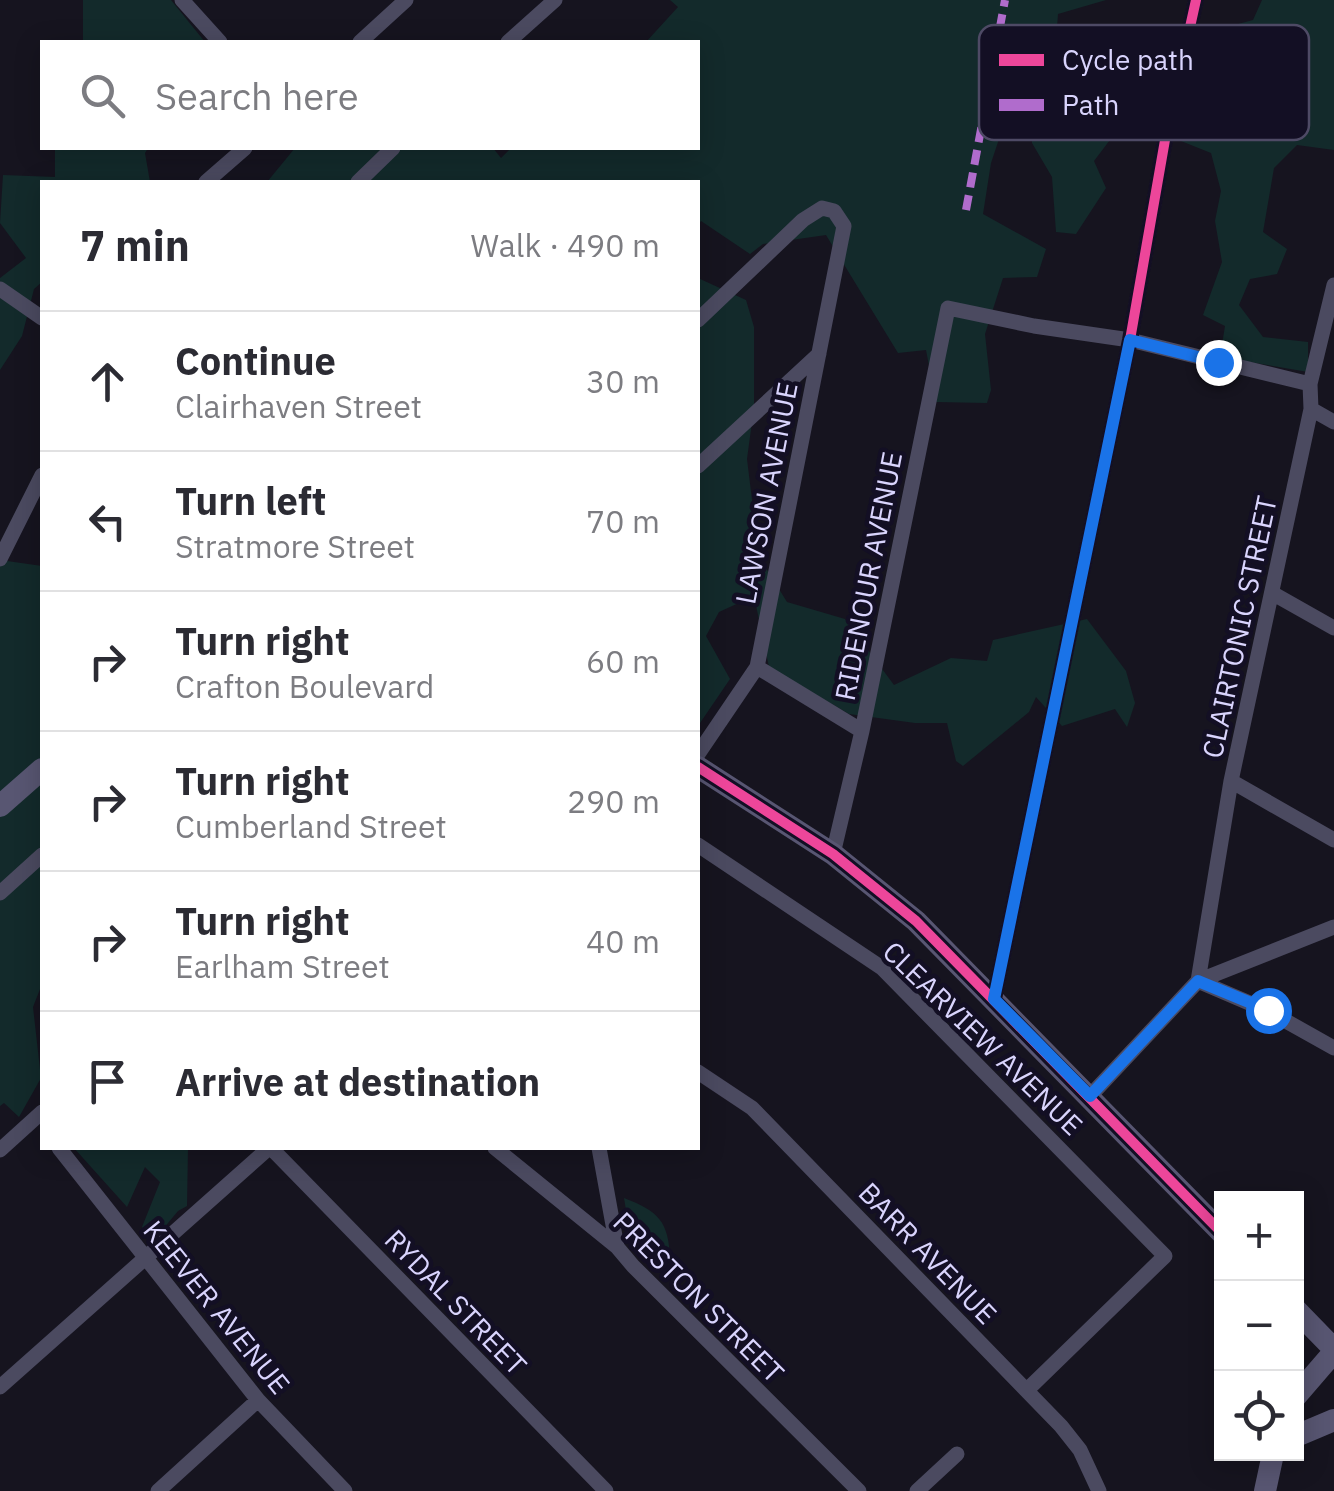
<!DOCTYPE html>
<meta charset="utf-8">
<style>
body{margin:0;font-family:"IBM Plex Sans",sans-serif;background:#f2f2f3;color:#2b2b33}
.controls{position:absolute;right:30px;bottom:30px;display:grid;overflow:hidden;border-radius:0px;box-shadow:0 5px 25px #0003}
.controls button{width:90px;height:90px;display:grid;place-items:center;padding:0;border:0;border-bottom:2px solid #e1e1e2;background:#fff;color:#2b2b33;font:50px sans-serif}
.stop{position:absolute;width:30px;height:30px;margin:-22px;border:8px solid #1a73e8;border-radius:50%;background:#fff}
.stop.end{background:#1a73e8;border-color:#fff;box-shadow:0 2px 10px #0008}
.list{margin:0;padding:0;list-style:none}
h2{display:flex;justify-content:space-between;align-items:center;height:130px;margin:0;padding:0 40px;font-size:42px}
h2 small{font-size:32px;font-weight:400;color:#7c7c81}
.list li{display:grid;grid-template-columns:65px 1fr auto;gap:30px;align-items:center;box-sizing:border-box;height:140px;padding:0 40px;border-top:2px solid #e1e1e2}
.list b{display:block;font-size:38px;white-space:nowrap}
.list p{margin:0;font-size:32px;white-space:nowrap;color:#7c7c81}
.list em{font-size:32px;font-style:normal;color:#7c7c81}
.icon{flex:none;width:55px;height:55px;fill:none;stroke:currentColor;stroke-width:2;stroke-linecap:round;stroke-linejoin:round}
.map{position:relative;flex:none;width:1334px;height:1491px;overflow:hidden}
.search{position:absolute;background:#fff;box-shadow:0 5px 25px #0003;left:40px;top:40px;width:660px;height:110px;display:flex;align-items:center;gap:25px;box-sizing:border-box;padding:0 35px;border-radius:0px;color:#7c7c81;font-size:38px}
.panel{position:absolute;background:#fff;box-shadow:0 5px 25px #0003;left:40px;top:180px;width:660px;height:970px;border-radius:0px}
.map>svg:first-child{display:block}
.green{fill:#132a2b}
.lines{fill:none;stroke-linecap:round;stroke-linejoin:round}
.minor{stroke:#4b4a60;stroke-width:15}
.secondary{stroke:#585672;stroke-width:22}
.quiet{stroke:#b06ccc;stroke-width:8;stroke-dasharray:15 8;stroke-linecap:butt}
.cycleway-casing{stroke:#130f24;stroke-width:16}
.cycleway{stroke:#ed469a;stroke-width:10}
.route{stroke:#1a73e8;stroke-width:12}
.labels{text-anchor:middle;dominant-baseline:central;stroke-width:9;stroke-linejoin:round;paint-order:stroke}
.street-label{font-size:28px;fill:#d9d4fd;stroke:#130f24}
.key{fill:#130f24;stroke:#4e4a65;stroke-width:2.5}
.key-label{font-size:28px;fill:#d9d4fd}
</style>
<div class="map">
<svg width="1334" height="1491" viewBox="0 0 1334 1491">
<rect width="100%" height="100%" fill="#16141f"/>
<path class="green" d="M 83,0 L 171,0 L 205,42 L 83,42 Z
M 670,0 L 1106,0 L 1058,14 L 1056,41 L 1116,54 L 1138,103 L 1094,161 L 1106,188 L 1076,234 L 1056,232 L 1052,177 L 1032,143 L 1032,108 L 1009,109 L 991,163 L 983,214 L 1046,249 L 1037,277 L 1003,278 L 985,334 L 991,390 L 987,403 L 936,402 L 926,350 L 898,353 L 826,235 L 763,244 L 750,254 L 701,221 L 698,225 L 698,182 L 267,182 L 295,148 L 493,148 L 501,158 L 511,148 L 698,148 L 698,42 L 646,42 L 678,7 Z
M 1262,0 L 1334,0 L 1334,150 L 1297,145 L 1274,168 L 1263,232 L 1287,249 L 1277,274 L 1250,279 L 1239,305 L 1263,337 L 1308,342 L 1308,372 L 1220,357 L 1225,326 L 1203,315 L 1222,262 L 1215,221 L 1221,191 L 1211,153 L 1176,139 L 1166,111 L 1197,85 L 1212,64 L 1201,43 L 1208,32 L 1253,20 Z
M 55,148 L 148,148 L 145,153 L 150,182 L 42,182 L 42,282 L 34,289 L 22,336 L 0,370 L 0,278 L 26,258 L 0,223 L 3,175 L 55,177 Z
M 698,278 L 746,300 L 754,327 L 754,407 L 747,459 L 759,557 L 787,602 L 845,619 L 894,685 L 951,658 L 987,661 L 993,640 L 1087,619 L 1126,671 L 1135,703 L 1127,727 L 1115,709 L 1062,726 L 1036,697 L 1029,712 L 963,766 L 956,761 L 947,723 L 915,723 L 849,714 L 769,667 L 754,596 L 719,612 L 706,636 L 730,679 L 698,726 Z
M 0,560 L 42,566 L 42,984 L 33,1007 L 41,1078 L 19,1117 L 4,1103 L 0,1106 Z
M 74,1148 L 188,1148 L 187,1206 L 178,1211 L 153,1241 L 142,1227 L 160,1182 L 145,1167 L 127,1207 Z
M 624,1198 C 658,1211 669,1221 670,1259 L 660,1271 L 632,1246 Z"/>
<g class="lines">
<path class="minor" d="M 182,0 L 220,42
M 360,42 L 406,0
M 508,42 L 555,0
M 206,182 L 245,148
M 358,182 L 393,148
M 1334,285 L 1310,384 L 1311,409 L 1231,781 L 1198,981 L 1268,1011 L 1334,1048
M 0,289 L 42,318
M 698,320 L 803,220 L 822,208 L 834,211 L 844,226 L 757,667 L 698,754
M 1311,409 L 1334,422
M 698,466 L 819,354
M 0,559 L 42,475
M 1272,593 L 1334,628
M 757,667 L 862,731
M 1231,781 L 1334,840
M 698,845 L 882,968 L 1165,1256 L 1027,1390
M 833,854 L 862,731 L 948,308 L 1034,326 L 1130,340 L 1310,384
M 0,893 L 42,855
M 994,999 L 1130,340 L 1165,140 L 1196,0
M 698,1072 L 752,1108 L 1061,1426 L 1080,1450 L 1099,1491
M 1090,1096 L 1198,981 L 1334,927
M 59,1148 L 258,1400 L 345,1491
M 271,1148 L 606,1491
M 495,1148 L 617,1247 L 633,1266 L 859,1491
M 599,1148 L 617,1247
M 0,1150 L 42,1112
M 0,1387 L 269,1148
M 158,1491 L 258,1400
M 917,1491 L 957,1454"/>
<path class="secondary" d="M 698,767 L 833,854 L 916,921 L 1222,1233
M 0,806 L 42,769
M 1296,1310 L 1334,1349
M 1296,1396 L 1334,1352
M 1296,1436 L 1334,1420
M 1265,1491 L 1273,1454"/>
<path class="quiet" d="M 966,210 L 1005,0"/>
<defs>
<path id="cycleway" d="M 698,767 L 833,854 L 916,921 L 1222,1233
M 994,999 L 1130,340 L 1165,140 L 1196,0"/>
</defs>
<use href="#cycleway" class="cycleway-casing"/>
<use href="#cycleway" class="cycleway"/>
</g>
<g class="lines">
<path class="route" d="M 1218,362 L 1130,340 L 994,999 L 1090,1096 L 1198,981 L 1268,1010"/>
</g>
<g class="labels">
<g class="street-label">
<text transform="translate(766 493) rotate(-79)">LAWSON AVENUE</text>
<text transform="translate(868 576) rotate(-79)">RIDENOUR AVENUE</text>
<text transform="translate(1239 627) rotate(-78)">CLAIRTONIC STREET</text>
<text transform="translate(983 1038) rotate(44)">CLEARVIEW AVENUE</text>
<text transform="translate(928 1253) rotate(46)">BARR AVENUE</text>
<text transform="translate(699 1297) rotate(45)">PRESTON STREET</text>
<text transform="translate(456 1302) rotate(46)">RYDAL STREET</text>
<text transform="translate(217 1307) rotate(51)">KEEVER AVENUE</text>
</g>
</g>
<rect x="979" y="25" width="330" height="115" rx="15" class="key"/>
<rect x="999" y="54" width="45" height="12" fill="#ed469a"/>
<rect x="999" y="99" width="45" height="12" fill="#b06ccc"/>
<g class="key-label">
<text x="1062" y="70">Cycle path</text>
<text x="1062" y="115">Path</text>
</g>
</svg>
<div class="controls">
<button>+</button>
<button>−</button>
<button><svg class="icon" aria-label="locate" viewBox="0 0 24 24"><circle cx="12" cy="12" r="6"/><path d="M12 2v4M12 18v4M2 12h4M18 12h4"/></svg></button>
</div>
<div class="stop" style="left:1268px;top:1010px"></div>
<div class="stop end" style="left:1218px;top:362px"></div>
<div class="search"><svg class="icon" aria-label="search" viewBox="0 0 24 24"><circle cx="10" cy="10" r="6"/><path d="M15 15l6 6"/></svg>Search here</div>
<section class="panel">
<h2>7 min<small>Walk · 490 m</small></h2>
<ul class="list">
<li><svg class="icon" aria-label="ahead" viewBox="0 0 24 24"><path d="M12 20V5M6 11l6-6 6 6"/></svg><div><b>Continue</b><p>Clairhaven Street</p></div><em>30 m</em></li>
<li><svg class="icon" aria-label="left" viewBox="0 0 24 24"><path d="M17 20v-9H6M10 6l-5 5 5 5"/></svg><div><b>Turn left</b><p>Stratmore Street</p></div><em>70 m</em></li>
<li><svg class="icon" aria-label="right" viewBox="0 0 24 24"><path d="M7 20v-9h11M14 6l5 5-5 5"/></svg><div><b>Turn right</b><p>Crafton Boulevard</p></div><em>60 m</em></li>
<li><svg class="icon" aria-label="right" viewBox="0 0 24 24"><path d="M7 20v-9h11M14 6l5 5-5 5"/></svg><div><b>Turn right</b><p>Cumberland Street</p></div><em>290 m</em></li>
<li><svg class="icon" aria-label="right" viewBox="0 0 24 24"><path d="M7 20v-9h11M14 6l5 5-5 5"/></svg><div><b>Turn right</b><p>Earlham Street</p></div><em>40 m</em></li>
<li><svg class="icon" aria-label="arrive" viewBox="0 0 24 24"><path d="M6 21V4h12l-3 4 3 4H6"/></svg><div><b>Arrive at destination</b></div></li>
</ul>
</section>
</div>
